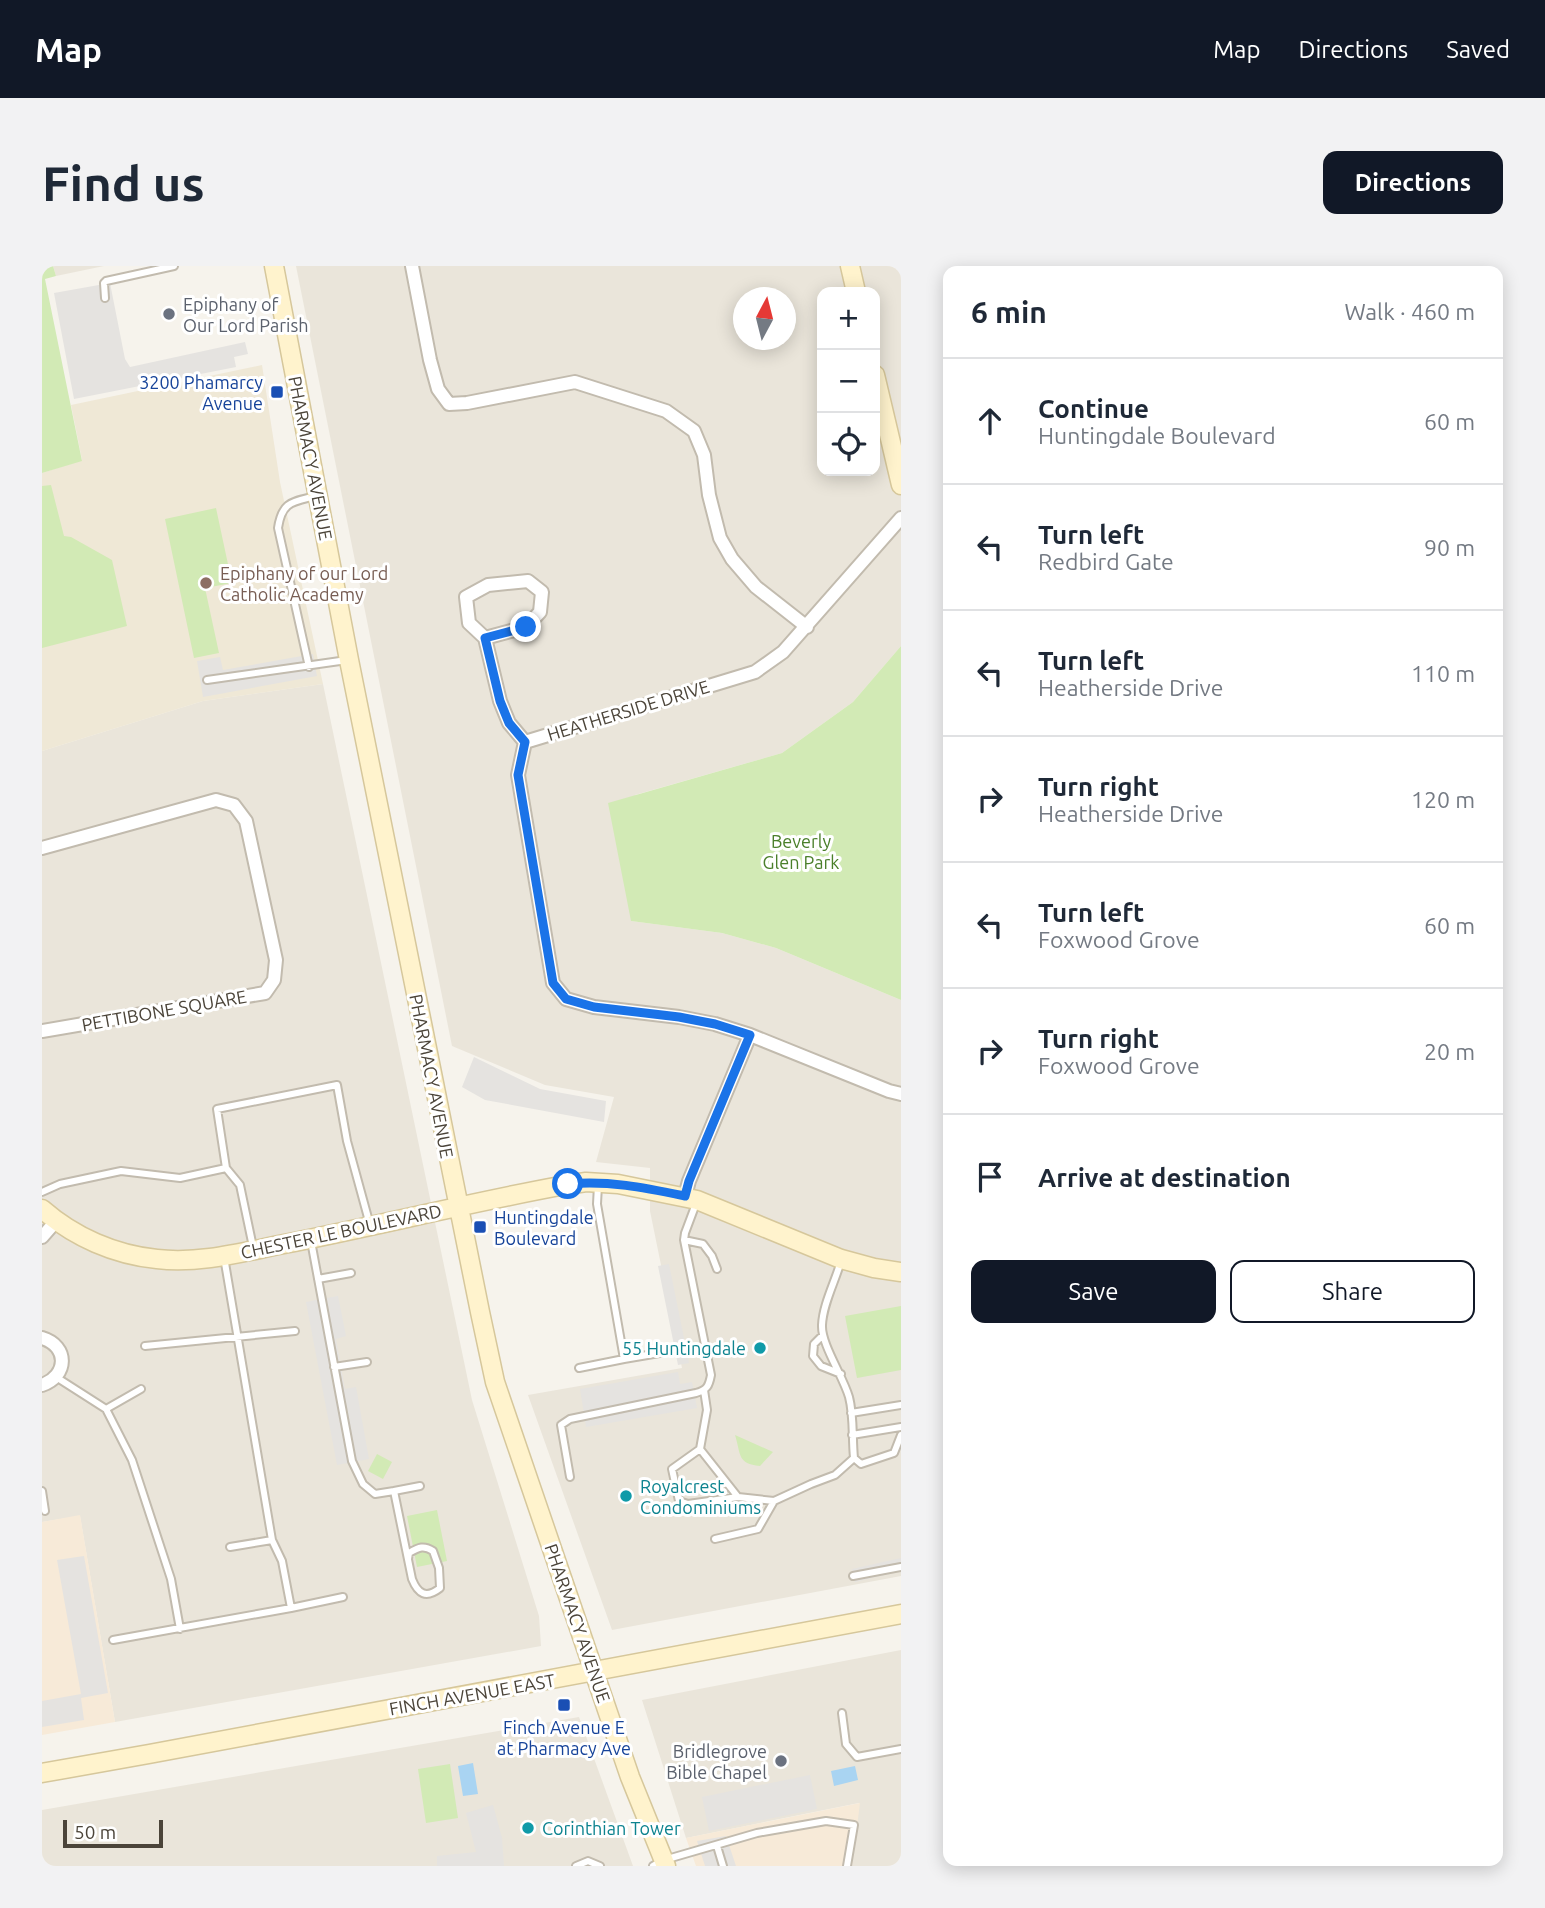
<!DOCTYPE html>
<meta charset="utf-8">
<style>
body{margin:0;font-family:Ubuntu,sans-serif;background:#f2f2f3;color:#1f2937}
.controls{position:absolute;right:21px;top:21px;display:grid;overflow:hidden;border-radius:14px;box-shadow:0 4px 18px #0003}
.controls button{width:63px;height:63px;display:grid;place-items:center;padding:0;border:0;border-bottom:2px solid #e0e1e3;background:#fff;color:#1f2937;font:35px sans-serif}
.compass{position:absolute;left:691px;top:21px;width:63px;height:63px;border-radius:50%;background:#fff;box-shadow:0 4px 18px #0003;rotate:7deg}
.scale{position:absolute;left:21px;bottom:18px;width:100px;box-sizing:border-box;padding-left:7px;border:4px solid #4b4439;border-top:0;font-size:19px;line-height:24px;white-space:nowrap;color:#4b4439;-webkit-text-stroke:5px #fff;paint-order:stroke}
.stop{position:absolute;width:21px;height:21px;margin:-16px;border:5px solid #1a73e8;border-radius:50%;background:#fff}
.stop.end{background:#1a73e8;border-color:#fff;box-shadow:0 2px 7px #0008}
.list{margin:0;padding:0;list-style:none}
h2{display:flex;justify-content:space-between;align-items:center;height:91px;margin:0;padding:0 28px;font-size:30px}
h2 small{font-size:23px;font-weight:400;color:#747a83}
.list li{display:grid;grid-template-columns:46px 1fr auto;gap:21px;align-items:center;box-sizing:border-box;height:126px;padding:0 28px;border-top:2px solid #e0e1e3}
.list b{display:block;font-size:26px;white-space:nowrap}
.list p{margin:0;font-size:23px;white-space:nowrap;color:#747a83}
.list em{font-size:23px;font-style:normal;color:#747a83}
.actions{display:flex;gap:14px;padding:21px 28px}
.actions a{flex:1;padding:16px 0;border:2px solid #111827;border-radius:14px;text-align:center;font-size:24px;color:#111827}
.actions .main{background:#111827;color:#fff}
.icon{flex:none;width:38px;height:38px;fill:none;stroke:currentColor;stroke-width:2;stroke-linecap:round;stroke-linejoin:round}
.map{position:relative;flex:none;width:859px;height:1600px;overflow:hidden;border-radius:14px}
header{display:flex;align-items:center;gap:42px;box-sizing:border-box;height:98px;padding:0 35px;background:#111827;color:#fff}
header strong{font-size:33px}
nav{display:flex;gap:38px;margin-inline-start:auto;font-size:24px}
.intro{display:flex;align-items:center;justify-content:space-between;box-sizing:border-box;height:168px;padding:0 42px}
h1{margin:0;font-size:49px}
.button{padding:18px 32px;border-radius:14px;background:#111827;color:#fff;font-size:24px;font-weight:700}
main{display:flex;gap:42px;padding:0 42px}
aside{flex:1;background:#fff;border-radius:14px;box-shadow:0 4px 18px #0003}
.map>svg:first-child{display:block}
.residential{fill:#eae5da;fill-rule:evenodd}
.commercial{fill:#f7ead8}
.education{fill:#efe8d6}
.green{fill:#d2eab5}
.parking{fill:#e5e3e0}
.water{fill:#a9d4f2}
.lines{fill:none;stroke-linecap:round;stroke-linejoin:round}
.lane-casing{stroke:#c2bbae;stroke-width:10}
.street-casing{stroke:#c2bbae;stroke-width:16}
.secondary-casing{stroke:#d6c79b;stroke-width:21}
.lane{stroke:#fff;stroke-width:6}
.street{stroke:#fff;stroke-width:12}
.secondary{stroke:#fff3cd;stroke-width:18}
.route{stroke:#1a73e8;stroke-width:9}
.worship-dot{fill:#6b7280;stroke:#fff;stroke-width:2.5}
.transit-dot{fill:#1a4fb4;stroke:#fff;stroke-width:2.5}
.education-dot{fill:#8d6e63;stroke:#fff;stroke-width:2.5}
.culture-dot{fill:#0f9aa8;stroke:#fff;stroke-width:2.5}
.labels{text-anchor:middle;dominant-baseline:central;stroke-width:6;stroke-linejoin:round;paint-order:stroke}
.worship-label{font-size:18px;fill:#5b616d;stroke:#fff;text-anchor:start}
.transit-label{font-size:18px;fill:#164399;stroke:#fff;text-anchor:end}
.street-label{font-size:18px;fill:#4b4439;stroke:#fff}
.education-label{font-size:18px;fill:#785e54;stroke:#fff;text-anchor:start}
.park-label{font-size:18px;fill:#4a7f2a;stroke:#fff}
.culture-label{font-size:18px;fill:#0d838f;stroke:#fff;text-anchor:start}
</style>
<header>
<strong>Map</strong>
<nav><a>Map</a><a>Directions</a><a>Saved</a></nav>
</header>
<div class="intro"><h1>Find us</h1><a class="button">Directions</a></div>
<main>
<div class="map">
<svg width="859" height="1600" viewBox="0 0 859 1600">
<rect width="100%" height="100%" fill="#f6f3ec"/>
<path class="residential" d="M 11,0 L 62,0 L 14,10 Z
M 254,0 L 859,0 L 859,380 L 811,436 L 740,487 L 593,529 L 589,655 L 680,667 L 734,682 L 859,734 L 859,1310 L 570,1364 L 486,1129 L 640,1102 L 608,945 L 608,902 L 554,896 L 572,831 L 503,819 L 410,780 ZM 780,26 L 833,26 L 833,205 L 780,205 ZM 702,32 L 744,32 L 744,74 L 702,74 Z
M 281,418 L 430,1134 L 497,1350 L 499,1380 L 73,1456 L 38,1250 L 0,1256 L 0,485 L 161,435 Z
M 859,1384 L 859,1600 L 810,1600 L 817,1537 L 644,1572 L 600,1434 Z
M 537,1451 L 591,1600 L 0,1600 L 0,1544 Z"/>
<path class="commercial" d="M 38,1249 L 73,1456 L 0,1469 L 0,1256 Z
M 818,1537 L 810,1600 L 654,1600 L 644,1572 Z"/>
<path class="education" d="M 220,99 L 238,216 L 281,418 L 161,435 L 0,485 L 0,207 L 40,194 L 29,139 Z"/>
<path class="green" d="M 0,0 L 11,0 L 14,10 L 3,13 L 40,195 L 0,207 Z
M 9,219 L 22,270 L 29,271 L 70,294 L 85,360 L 0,382 L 0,220 Z
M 174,242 L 190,317 L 163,322 L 177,387 L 152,392 L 123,253 Z
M 859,380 L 859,734 L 734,682 L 680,667 L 589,655 L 566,537 L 740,487 L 811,436 Z
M 859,1040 L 859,1104 L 815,1112 L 803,1050 Z
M 693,1169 L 731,1186 L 718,1200 C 695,1198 699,1188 693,1169 Z
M 335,1188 L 350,1196 L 341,1213 L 326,1205 Z
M 395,1244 L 405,1295 L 375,1301 L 365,1250 Z
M 408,1498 L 416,1552 L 384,1557 L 376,1503 Z"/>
<path class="parking" d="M 68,17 L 83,93 L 88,101 L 203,76 L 206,88 L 192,91 L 194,101 L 32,133 L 12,27 Z
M 271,388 L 275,410 L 161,431 L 155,395 L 178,391 L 181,404 Z
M 432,791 L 498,823 L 564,835 L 562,856 L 443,834 L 420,821 Z
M 627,998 L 647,1097 L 636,1099 L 616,1000 Z
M 296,1030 L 304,1070 L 294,1073 L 303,1123 L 314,1121 L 327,1193 L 295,1199 L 264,1036 Z
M 636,1106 L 638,1118 L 650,1116 L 655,1142 L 544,1161 L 538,1123 Z
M 42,1290 L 66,1427 L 39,1432 L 42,1454 L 0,1461 L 0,1435 L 39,1428 L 15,1294 Z
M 859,1292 L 859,1305 L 813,1316 L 810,1303 Z
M 768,1509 L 775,1543 L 667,1565 L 660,1531 Z
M 451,1539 L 460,1572 L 462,1600 L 395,1600 L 395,1590 L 434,1586 L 424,1547 Z
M 684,1570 L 694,1600 L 663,1600 L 655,1575 Z"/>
<path class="water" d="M 431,1497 L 436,1528 L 421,1530 L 416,1500 Z
M 813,1500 L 816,1514 L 792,1520 L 789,1505 Z"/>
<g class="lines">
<defs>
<path id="lane" d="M 63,32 L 62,17 L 64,15 L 132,0
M 267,401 L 236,262 C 240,235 251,236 274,230
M 165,414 L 305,394
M 184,902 L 198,919 L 211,981
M 0,926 L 18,918 L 79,905 L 138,912 L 184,902 L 175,843 L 295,819 L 305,875 L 328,959
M 642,974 L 661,978 L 670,990 L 675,1003
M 269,975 L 310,1195 L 321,1218 L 333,1228 L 352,1225 L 370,1313 C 376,1328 384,1333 398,1322 L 397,1302 L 391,1285 C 382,1279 377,1281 367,1287 L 366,1293
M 276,1013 L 309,1007
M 781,1069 L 772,1078 L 771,1090 L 779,1100 L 799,1108
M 103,1080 L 253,1065
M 582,1093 L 629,1085
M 292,1101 L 325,1096
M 537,1102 L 582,1093 L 555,938 L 556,919
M 14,1111 L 64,1143 L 99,1123
M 64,1143 L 90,1194 L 129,1313 L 138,1363
M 809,1147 L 859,1139
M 810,1169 L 859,1161
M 658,1183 L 696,1231 L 646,1238 L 637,1235 L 630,1203 L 658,1183 L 665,1144 L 662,1124
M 812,1192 L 819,1198 L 852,1187 L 859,1169
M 528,1211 L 519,1159 L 528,1153 L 654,1127 C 665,1124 667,1120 669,1109 L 642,974 L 643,967 L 655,935
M 0,1225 L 3,1245
M 352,1225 L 378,1220
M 732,1235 L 769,1218 L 793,1209 L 812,1192 C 810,1172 812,1150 807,1131 C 801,1110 779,1078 780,1059 C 781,1038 793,1016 799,995
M 673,1273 L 716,1263 L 732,1235 L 696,1231
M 188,1281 L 230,1274
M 811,1310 L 859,1301
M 249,1342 L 301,1331
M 71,1374 L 249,1342 L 240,1295 L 230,1274 L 182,991
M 800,1447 L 804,1478 L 815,1491 L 859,1483
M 675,1580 L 681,1600
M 534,1600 L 546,1595 L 558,1600
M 611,1600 L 622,1594 L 715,1567 L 784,1555 L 812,1559 L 805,1600"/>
<path id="street" d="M 370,0 L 388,94 L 396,123 L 407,138 L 425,137 L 533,116 L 624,145 L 652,165 L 662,189 L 667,229 L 678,272 L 690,293 L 714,321 L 765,361
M 859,252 L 741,386 L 713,406 L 483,476 L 476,509 L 511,717 L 524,733 L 552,741 L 637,751 L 673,758 L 708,769 L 847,825 L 859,828
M 443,372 L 484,361 L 498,346 L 500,326 L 486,315 L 446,319 L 424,331 L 427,357 L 443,372 L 458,435 L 467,457 L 483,476
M 0,582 L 174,534 L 192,539 L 204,555 L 234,694 L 232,714 L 223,727 L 0,765
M 643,930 L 647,915 L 708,769
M 0,971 L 14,955
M 0,1072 C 27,1080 26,1110 0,1119"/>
<path id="secondary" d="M 232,0 L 307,394 L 438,1046 L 453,1116 L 588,1511 L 624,1600
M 808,0 L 814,26
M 833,109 L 859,219
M 0,943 C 32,971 73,989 115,993 C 158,998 201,986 242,978 C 334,960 426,937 518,920 L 544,916 L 576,918 L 655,934 L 799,993 L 832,1002 L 859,1006
M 0,1507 L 107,1488 L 859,1348"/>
</defs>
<use href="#lane" class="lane-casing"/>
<use href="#street" class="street-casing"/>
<use href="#secondary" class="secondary-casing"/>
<use href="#lane" class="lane"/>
<use href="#street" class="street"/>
<use href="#secondary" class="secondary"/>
</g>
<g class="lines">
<path class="route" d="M 484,361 L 443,372 L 458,435 L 467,457 L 483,476 L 476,509 L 511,717 L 524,733 L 552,741 L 637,751 L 673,758 L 708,769 L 647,915 L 643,930 C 604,922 566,914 526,918"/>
</g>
<g class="worship-dot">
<circle cx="127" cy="48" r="7"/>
<circle cx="739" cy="1495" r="7"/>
</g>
<g class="transit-dot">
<rect x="228" y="119" width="14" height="14" rx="3.5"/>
<rect x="431" y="954" width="14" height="14" rx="3.5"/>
<rect x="515" y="1432" width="14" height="14" rx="3.5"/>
</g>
<circle class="education-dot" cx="164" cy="317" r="7"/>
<g class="culture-dot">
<circle cx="718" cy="1082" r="7"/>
<circle cx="584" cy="1230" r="7"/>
<circle cx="486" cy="1562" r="7"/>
</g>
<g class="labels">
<g class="worship-label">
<text x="141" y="38">Epiphany of<tspan x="141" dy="21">Our Lord Parish</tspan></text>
<text x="725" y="1485" text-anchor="end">Bridlegrove<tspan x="725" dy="21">Bible Chapel</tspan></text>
</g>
<g class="transit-label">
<text x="221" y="116">3200 Phamarcy<tspan x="221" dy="21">Avenue</tspan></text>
<text x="452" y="951" text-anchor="start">Huntingdale<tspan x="452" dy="21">Boulevard</tspan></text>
<text x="522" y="1461" text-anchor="middle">Finch Avenue E<tspan x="522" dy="21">at Pharmacy Ave</tspan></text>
</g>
<g class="street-label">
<text transform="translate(269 192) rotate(79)">PHARMACY AVENUE</text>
<text transform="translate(586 444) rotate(-17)">HEATHERSIDE DRIVE</text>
<text transform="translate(122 744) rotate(-10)">PETTIBONE SQUARE</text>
<text transform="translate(390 810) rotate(79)">PHARMACY AVENUE</text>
<text transform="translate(299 965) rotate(-12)">CHESTER LE BOULEVARD</text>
<text transform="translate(536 1357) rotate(71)">PHARMACY AVENUE</text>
<text transform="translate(430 1428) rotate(-10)">FINCH AVENUE EAST</text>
</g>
<g class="education-label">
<text x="178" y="307">Epiphany of our Lord<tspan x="178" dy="21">Catholic Academy</tspan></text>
</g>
<g class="park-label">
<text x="759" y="575">Beverly<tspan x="759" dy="21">Glen Park</tspan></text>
</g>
<g class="culture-label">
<text x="704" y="1082" text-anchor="end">55 Huntingdale</text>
<text x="598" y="1220">Royalcrest<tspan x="598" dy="21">Condominiums</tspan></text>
<text x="500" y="1562">Corinthian Tower</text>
</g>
</g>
</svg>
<div class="controls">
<button>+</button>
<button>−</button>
<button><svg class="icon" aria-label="locate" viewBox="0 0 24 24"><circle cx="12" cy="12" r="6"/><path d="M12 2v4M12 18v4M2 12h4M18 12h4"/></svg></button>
</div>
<svg class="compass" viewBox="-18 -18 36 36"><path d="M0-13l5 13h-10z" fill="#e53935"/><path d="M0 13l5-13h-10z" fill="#747a83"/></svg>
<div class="scale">50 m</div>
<div class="stop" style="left:526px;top:918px"></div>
<div class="stop end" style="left:484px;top:361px"></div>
</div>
<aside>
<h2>6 min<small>Walk · 460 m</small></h2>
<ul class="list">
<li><svg class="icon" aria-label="ahead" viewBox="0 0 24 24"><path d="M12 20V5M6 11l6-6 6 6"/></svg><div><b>Continue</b><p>Huntingdale Boulevard</p></div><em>60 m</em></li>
<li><svg class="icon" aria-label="left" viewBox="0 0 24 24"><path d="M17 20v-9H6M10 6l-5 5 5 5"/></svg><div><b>Turn left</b><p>Redbird Gate</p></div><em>90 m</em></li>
<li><svg class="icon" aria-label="left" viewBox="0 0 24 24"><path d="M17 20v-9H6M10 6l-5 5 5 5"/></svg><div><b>Turn left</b><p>Heatherside Drive</p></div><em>110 m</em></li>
<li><svg class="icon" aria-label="right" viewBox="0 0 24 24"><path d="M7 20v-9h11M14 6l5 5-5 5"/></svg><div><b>Turn right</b><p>Heatherside Drive</p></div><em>120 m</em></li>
<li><svg class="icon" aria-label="left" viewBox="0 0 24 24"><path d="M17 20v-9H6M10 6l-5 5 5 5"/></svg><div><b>Turn left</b><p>Foxwood Grove</p></div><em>60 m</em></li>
<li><svg class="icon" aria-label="right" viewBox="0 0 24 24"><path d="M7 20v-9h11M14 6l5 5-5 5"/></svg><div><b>Turn right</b><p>Foxwood Grove</p></div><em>20 m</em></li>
<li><svg class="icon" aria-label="arrive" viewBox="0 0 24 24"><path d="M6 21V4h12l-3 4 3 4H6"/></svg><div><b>Arrive at destination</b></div></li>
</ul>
<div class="actions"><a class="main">Save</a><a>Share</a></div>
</aside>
</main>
